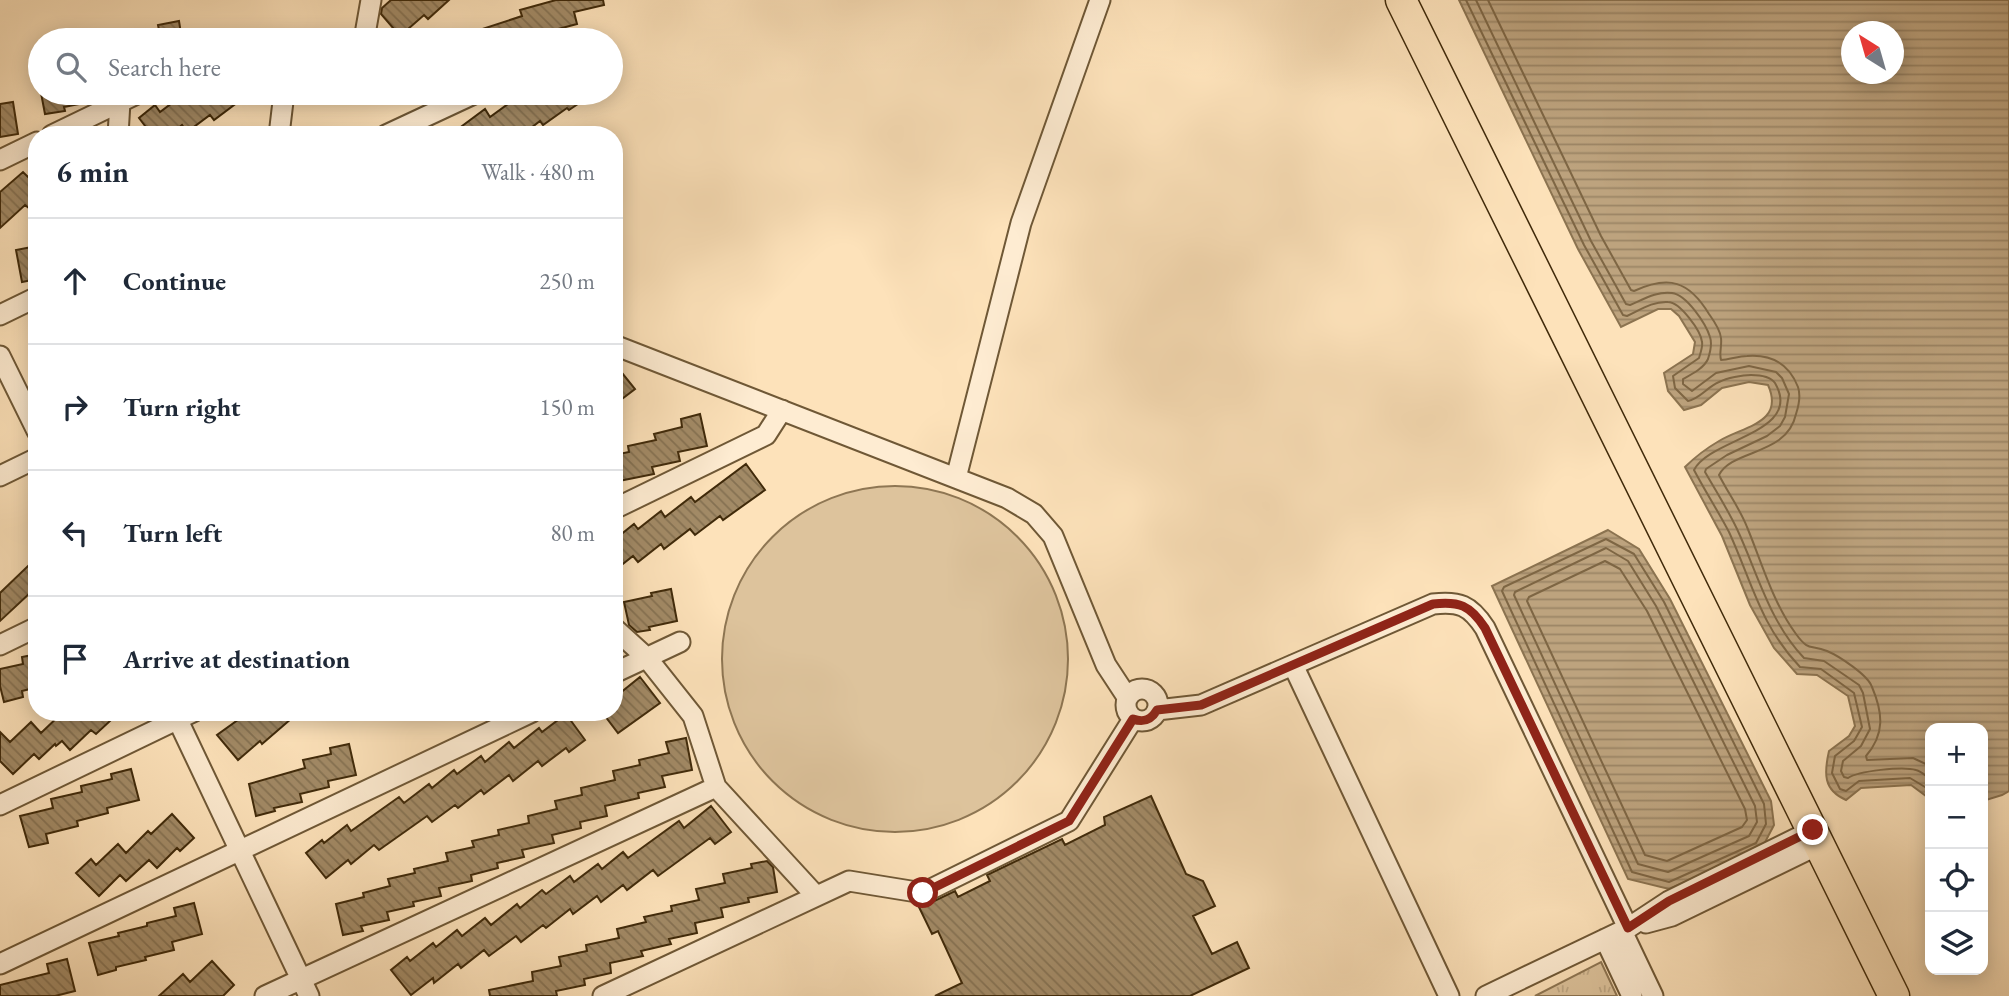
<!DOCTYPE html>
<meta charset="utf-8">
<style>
body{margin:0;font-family:"EB Garamond",serif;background:#f2f2f3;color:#1f2937}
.controls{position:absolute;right:21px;bottom:21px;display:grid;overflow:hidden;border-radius:14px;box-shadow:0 4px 18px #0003}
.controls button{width:63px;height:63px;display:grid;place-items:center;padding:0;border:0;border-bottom:2px solid #e0e1e3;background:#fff;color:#1f2937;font:35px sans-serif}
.compass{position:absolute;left:1841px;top:21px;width:63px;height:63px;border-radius:50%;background:#fff;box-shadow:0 4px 18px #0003;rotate:323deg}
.stop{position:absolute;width:21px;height:21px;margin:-16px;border:5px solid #8f2418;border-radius:50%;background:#fff}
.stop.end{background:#8f2418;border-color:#fff;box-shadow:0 2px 7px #0008}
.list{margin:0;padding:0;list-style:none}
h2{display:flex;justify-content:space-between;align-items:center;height:91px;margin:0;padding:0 28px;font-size:30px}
h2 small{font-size:23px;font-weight:400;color:#747a83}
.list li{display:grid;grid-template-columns:46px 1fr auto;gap:21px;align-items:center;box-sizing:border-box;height:126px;padding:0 28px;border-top:2px solid #e0e1e3}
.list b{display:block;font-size:26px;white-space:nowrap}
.list em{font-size:23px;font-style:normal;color:#747a83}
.icon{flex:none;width:38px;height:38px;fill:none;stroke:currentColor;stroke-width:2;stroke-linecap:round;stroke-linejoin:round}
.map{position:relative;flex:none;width:2009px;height:996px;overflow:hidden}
.search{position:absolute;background:#fff;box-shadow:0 4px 18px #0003;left:28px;top:28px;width:595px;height:77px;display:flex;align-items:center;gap:18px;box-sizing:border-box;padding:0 24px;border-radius:38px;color:#747a83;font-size:26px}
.panel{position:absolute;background:#fff;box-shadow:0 4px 18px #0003;left:28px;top:126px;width:595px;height:595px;border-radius:28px}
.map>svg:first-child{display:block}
.grass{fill:url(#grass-tufts);stroke:#8e7653;stroke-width:2}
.pitch{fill:#ddc39c;stroke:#8e7653;stroke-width:2}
.water{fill:url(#water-rules);stroke:#8b7350;stroke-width:2;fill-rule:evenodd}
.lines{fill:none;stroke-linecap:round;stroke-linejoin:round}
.shore{stroke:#7e6644;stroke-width:2}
.building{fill:url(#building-back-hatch);stroke:#402a0a;stroke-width:2}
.street-casing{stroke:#6f5836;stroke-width:23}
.primary-casing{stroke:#402a0a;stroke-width:33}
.street{stroke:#feecd2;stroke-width:19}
.primary{stroke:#fde2ba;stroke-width:30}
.route{stroke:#8f2418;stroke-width:9}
</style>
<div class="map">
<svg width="2009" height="996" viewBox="0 0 2009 996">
<defs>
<pattern id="grass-tufts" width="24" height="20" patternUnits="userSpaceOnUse" patternTransform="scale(1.75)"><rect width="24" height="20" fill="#ddc39c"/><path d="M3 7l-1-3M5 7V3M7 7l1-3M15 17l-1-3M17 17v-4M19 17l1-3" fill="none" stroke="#bfa885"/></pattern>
<pattern id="water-rules" width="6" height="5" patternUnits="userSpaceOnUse" patternTransform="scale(1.75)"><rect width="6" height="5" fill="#bda37e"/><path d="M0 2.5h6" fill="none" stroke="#9b8565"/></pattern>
<pattern id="building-back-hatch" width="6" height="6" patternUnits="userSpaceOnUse" patternTransform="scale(1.75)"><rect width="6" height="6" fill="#a28a66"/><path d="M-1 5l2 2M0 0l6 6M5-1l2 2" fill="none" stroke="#857152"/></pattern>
</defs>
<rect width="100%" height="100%" fill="#fde2ba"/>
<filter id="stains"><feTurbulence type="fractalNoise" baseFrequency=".00286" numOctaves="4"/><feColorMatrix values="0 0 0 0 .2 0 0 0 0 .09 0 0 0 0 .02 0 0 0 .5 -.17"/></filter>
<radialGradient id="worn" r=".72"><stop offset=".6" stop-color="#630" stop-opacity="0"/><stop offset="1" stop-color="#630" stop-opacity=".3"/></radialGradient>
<path class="grass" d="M 1601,962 L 1617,996 L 1535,996 Z"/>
<path class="pitch" d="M722 659a173 173 0 1 1 346 0a173 173 0 1 1-346 0Z"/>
<path class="water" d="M 1459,0 L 2009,0 L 2009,791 L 2002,795 L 1983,801 L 1983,728 L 1930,728 L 1930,799 L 1911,785 L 1861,788 L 1846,800 C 1823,790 1824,773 1829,751 L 1849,736 L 1855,726 L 1848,696 L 1817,675 L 1797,674 L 1774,648 L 1750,605 L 1722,536 L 1685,467 C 1695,457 1707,448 1719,441 C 1744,426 1785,423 1768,385 L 1749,382 L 1722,388 L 1701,405 L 1684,410 L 1668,391 L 1664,373 L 1693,354 L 1695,342 L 1679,316 L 1671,309 L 1658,309 L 1621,327 L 1578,249 ZM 1852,32 L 1894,32 L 1894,74 L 1852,74 Z
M 1608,530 L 1639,549 L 1670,599 L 1771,801 L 1774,825 L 1762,848 L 1669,889 L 1628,879 L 1492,586 Z"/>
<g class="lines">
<path class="shore" d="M 1466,0 L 1584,245 L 1623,315 L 1627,316 C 1640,310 1653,301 1668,302 C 1680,302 1701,331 1702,342 C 1703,347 1700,354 1699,358 L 1673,376 L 1675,388 L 1688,401 C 1701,398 1707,387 1719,382 C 1727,378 1742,375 1751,375 C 1759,375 1770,376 1775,383 C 1804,433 1710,438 1694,470 C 1705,491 1718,511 1729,532 C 1752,582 1760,625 1800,667 L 1821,669 L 1854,693 L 1862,727 L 1854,741 L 1835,756 L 1832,773 L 1840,789 L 1846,791 L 1859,781 L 1910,778 L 1930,790
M 1476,0 L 1591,241 L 1626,304 L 1630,305 C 1644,299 1657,291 1672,293 C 1687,295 1706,324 1710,337 C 1712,343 1710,353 1708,359 C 1704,368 1692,374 1683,379 L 1683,384 L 1692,391 L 1716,373 L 1749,366 L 1776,372 L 1782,378 L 1789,394 L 1785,417 L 1780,426 L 1767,436 L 1727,455 L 1706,469 L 1705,472 C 1716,491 1728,510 1737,529 C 1758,574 1769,621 1804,658 L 1824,661 L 1859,685 L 1863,693 L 1870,729 L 1861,746 L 1843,761 L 1841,771 L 1844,777 L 1848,778 C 1858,771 1903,766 1916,770 C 1921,771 1926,776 1930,779
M 1488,0 L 1601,236 L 1631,290 L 1634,291 C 1669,275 1689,281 1709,314 C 1714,321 1720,329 1721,338 C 1722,346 1719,353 1721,360 C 1729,360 1738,356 1747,356 C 1772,354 1789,364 1798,387 C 1801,396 1799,405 1796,414 C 1787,456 1732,449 1719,475 C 1728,493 1740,509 1747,527 C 1762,563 1773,603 1796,634 C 1809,652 1810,644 1827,651 C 1839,656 1868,675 1872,687 C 1883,713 1885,734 1866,756 L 1867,760 L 1913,758 L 1930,766
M 1606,539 L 1634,554 L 1664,602 L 1764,804 L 1766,824 L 1756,843 L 1669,882 L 1632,872 L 1502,591 L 1504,587 Z
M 1606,548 L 1628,561 L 1656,606 L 1755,806 L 1757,822 L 1749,836 L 1668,872 L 1638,864 L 1514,595 L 1515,592 Z
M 1605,561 L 1620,569 L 1647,611 L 1745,809 L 1747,820 L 1742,827 L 1667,861 L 1645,855 L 1527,601 L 1529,597 Z"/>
</g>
<path class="building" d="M 391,0 L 449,0 L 428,19 L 424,15 L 400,36 L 381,14 L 382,8 Z
M 556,0 L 603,0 L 604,5 L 574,12 L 577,24 L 547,32 L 548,36 L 532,40 L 462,40 L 461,36 L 522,16 L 520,10 Z
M 179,21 L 182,40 L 161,40 L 158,25 Z
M 41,93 L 102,93 L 102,97 L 94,101 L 64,107 L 65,111 L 45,114 Z
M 196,93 L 250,93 L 214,120 L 210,115 L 187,132 L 182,125 L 170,135 L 152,135 L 139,118 L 155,105 L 160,112 L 184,94 L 188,99 Z
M 532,93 L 594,93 L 569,110 L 567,108 L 543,125 L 540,121 L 522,135 L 450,135 L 485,109 L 490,117 L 515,99 L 518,103 Z
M 13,102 L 18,134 L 0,137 L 0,104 Z
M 37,170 L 37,203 L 30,209 L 25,205 L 0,228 L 0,192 L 23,172 L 28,177 Z
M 37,246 L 37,279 L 22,282 L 16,250 Z
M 614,363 L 635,389 L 614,405 Z
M 700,414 L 707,446 L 678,452 L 680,461 L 652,467 L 654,474 L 614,482 L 614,455 L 629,452 L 628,446 L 656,440 L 654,434 L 682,427 L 681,419 Z
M 746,464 L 765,490 L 723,520 L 720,516 L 695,535 L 690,529 L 664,549 L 661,544 L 638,562 L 633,556 L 614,571 L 614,540 L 634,524 L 638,529 L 661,511 L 665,517 L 691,497 L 695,502 Z
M 29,565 L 37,572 L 37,601 L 30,593 L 0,621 L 0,593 Z
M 671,589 L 677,621 L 649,627 L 650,630 L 637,632 L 629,625 L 624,602 L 652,596 L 651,593 Z
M 37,654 L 37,697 L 32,697 L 30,689 L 22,691 L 23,697 L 4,702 L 0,686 L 0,669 L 23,664 L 22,657 Z
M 640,677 L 660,703 L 618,733 L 602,712 L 614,712 L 614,698 Z
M 63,712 L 102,712 L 110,721 L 96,734 L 91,730 L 70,750 L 62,741 L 56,746 L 55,744 L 39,759 L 34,754 L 13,774 L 0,761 L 0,732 L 10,742 L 31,722 L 41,733 Z
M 249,712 L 299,712 L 262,744 L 260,741 L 238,760 L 217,735 Z
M 566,714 L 585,740 L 569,752 L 566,748 L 542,766 L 538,761 L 513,781 L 509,775 L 484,794 L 481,790 L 458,808 L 455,805 L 432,822 L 427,816 L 379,850 L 374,845 L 351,864 L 348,860 L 326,878 L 306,853 L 322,840 L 324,843 L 347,825 L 351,831 L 399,797 L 404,803 L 429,784 L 432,788 L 454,770 L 457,774 L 481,756 L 485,762 L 509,742 L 514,748 L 539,728 L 542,732 Z
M 686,738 L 692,770 L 662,776 L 665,787 L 638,793 L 639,798 L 605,806 L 607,816 L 580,822 L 581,828 L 552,835 L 554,843 L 522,850 L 524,857 L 497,863 L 498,868 L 471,875 L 472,881 L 439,888 L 441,896 L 413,902 L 414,906 L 387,912 L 389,920 L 361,926 L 363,931 L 343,935 L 336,904 L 364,897 L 363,893 L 390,886 L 388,879 L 415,873 L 414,869 L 448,861 L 446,853 L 474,847 L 472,841 L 499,835 L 498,830 L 529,823 L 528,816 L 557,809 L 555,801 L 582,795 L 581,788 L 615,780 L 613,771 L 640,765 L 639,760 L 669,753 L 666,742 Z
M 349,744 L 356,775 L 328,781 L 329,787 L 300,794 L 302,802 L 274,808 L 275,811 L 256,816 L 249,784 L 305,768 L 303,760 L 331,754 L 330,748 Z
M 131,769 L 139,800 L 107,808 L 108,813 L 77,821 L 78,826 L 46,834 L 48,843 L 29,847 L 20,816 L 53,808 L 51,799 L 82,792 L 81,786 L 112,779 L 111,774 Z
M 1151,796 L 1186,874 L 1203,881 L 1215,906 L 1193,916 L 1212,954 L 1237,942 L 1249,968 L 1190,996 L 935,996 L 962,983 L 938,931 L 932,934 L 918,905 L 928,904 L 955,891 L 958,897 L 990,881 L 987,875 L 1062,839 L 1065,845 L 1105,825 L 1104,817 Z
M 711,806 L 731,832 L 715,844 L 710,838 L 658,876 L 653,870 L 627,890 L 623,885 L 601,902 L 597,896 L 573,914 L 570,909 L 546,928 L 543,925 L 521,942 L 516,936 L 489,956 L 484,950 L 461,968 L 458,964 L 434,983 L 433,978 L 411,995 L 391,970 L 407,957 L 410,961 L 433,943 L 436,947 L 457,930 L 462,936 L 485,918 L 491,925 L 517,904 L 520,908 L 542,890 L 546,894 L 570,876 L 574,882 L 598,864 L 602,869 L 623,852 L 628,858 L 679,821 L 684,828 Z
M 172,814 L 194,838 L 180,851 L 177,848 L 157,868 L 149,860 L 126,881 L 120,875 L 99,896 L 76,873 L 91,859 L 96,865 L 118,844 L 126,853 L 148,831 L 151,834 Z
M 767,861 L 773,867 L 777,892 L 748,898 L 749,902 L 721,908 L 723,917 L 695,923 L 697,933 L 669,939 L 671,944 L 641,951 L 643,956 L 610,963 L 611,973 L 584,979 L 585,985 L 556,991 L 557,996 L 490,996 L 489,990 L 533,981 L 532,972 L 561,966 L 559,957 L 587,951 L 586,945 L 619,938 L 617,929 L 646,922 L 644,917 L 672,911 L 671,906 L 699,900 L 696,889 L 725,883 L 723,874 L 752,868 L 751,864 Z
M 194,903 L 202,934 L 172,942 L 174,950 L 145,957 L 146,960 L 116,967 L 116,970 L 98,975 L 89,943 L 119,936 L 118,933 L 147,926 L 147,923 L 176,916 L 174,908 Z
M 67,959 L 75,991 L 55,996 L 0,996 L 0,985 L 49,973 L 47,964 Z
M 212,961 L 234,985 L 223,996 L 159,996 L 183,974 L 190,982 Z"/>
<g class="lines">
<defs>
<path id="street" d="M 364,40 L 371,0
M 52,135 L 139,93
M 118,135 L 120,102
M 279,135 L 284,93
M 386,135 L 476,93
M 0,160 L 37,142
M 0,315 L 37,297
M 614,345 L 1007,498 L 1034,514 L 1053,536 L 1106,665 L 1127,697
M 0,356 L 37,431
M 0,476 L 37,458
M 956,478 L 1021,223 L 1100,0
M 614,509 L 766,435 L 782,410
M 614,628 L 647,658 L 693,716 L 716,787 L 816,896
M 0,645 L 37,627
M 1293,665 L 1449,996
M 614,673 L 680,642
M1126 705a16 16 0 1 1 32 0a16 16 0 1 1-32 0Z
M 1157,710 L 1201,705 L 1433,604 C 1459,601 1470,605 1485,628 L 1628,928
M 174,712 L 309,996
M 0,805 L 193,712
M 1646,923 L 1672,916 L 1820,844
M 1622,931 L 1653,996
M 1605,939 L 1632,996
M 0,964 L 532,712
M 265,996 L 716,787
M 603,996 L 849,881 L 923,893 L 1069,821 L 1133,719
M 1486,996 L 1628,928 L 1669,901 L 1813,830"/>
<path id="primary" d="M 1401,0 L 1894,996"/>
</defs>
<use href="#street" class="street-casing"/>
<use href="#primary" class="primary-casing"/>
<use href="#street" class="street"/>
<use href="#primary" class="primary"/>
</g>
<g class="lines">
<path class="route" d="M 923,893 L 1069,821 L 1133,719 C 1144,723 1151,720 1157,710 L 1201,705 L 1433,604 C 1459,601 1470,605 1485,628 L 1628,928 L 1669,901 L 1813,830"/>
</g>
<rect width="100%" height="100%" filter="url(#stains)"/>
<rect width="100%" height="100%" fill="url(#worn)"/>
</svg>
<div class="controls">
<button>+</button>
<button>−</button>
<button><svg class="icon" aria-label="locate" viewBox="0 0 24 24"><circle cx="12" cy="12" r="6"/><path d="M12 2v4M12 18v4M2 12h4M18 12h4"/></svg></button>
<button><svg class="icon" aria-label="layers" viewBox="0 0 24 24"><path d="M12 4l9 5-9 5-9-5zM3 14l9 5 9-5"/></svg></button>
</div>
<svg class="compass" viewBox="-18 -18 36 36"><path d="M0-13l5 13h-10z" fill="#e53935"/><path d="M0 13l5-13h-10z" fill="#747a83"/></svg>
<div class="stop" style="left:923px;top:893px"></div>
<div class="stop end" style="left:1813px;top:830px"></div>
<div class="search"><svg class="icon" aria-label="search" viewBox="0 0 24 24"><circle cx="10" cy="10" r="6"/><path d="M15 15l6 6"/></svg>Search here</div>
<section class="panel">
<h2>6 min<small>Walk · 480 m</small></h2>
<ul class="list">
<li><svg class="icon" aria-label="ahead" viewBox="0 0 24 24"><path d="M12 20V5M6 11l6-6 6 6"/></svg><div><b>Continue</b></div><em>250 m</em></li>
<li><svg class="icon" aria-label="right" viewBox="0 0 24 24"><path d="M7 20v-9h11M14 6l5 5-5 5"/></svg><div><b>Turn right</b></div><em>150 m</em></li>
<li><svg class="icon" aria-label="left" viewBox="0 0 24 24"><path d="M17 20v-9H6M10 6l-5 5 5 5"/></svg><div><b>Turn left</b></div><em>80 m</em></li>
<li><svg class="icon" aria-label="arrive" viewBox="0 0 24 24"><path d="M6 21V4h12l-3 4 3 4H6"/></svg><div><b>Arrive at destination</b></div></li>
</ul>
</section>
</div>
